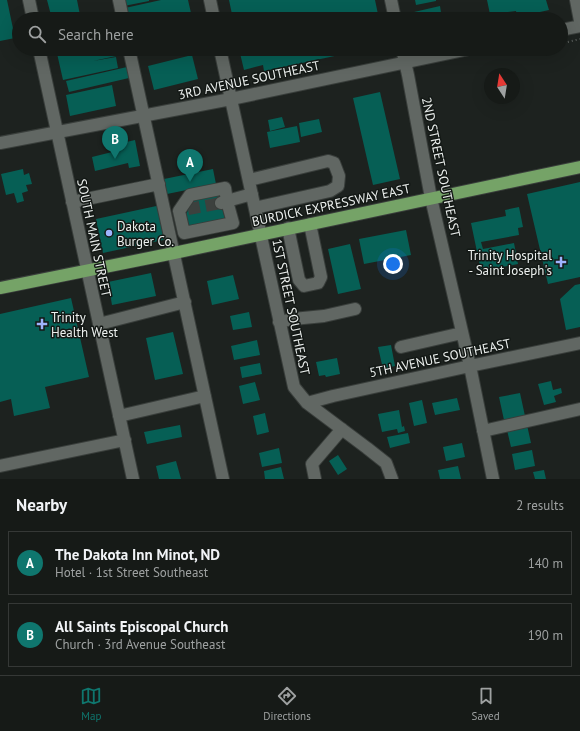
<!DOCTYPE html>
<meta charset="utf-8">
<style>
body{margin:0;font-family:"PT Sans",sans-serif;background:#232724;color:#f1f3f6}
.compass{position:absolute;left:484px;top:68px;width:36px;height:36px;border-radius:50%;background:#161a17;box-shadow:0 4px 16px #0002;rotate:348deg}
.you{position:absolute;left:393px;top:264px;width:14px;height:14px;margin:-10px;border:3px solid #fff;border-radius:50%;background:#1a73e8;box-shadow:0 0 0 6px #1a73e833}
.badge{display:grid;place-items:center;width:26px;height:26px;border-radius:50%;background:#0f766e;color:#fff;font-size:13px;font-weight:700}
.pin{position:absolute;translate:-50% -33px;filter:drop-shadow(0 1px 2px #0008)}
.pin::after{content:'';position:absolute;top:21px;width:14px;height:12px;background:inherit;clip-path:polygon(0 0,100% 0,50% 100%)}
.list{margin:0;padding:0;list-style:none}
h2{display:flex;justify-content:space-between;align-items:center;height:52px;margin:0;padding:0 16px;font-size:17px}
h2 small{font-size:13px;font-weight:400;color:#9ea1a1}
.list li{display:grid;grid-template-columns:26px 1fr auto;gap:12px;align-items:center;box-sizing:border-box;height:64px;margin:0 8px 8px;padding:0 8px;border:1px solid #353836;border-radius:0px}
.list b{display:block;font-size:15px;white-space:nowrap}
.list p{margin:0;font-size:13px;white-space:nowrap;color:#9ea1a1}
.list em{font-size:13px;font-style:normal;color:#9ea1a1}
.icon{flex:none;width:22px;height:22px;fill:none;stroke:currentColor;stroke-width:2;stroke-linecap:round;stroke-linejoin:round}
.map{position:relative;flex:none;width:580px;height:479px;overflow:hidden}
.search{position:absolute;background:#161a17;box-shadow:0 4px 16px #0002;left:12px;right:12px;top:12px;height:44px;display:flex;align-items:center;gap:10px;box-sizing:border-box;padding:0 14px;border-radius:22px;color:#9ea1a1;font-size:15px}
.sheet{height:196px;background:#161a17}
nav{display:flex;justify-content:space-around;align-items:center;box-sizing:border-box;height:56px;border-top:1px solid #353836;background:#161a17;font-size:11px;color:#9ea1a1}
nav a{display:grid;justify-items:center;gap:2px}
nav .on{color:#0f766e}
.map>svg:first-child{display:block}
.building{fill:#065f55}
.lines{fill:none;stroke-linecap:round;stroke-linejoin:round}
.minor-tunnel{stroke:#3c413e;stroke-width:12;stroke-dasharray:12 6;stroke-linecap:butt}
.minor-casing{stroke:#393e3b;stroke-width:14}
.major-casing{stroke:#393e3b;stroke-width:14}
.path{stroke:#5d625f;stroke-width:2;stroke-dasharray:1 3;stroke-linecap:butt}
.minor{stroke:#616763;stroke-width:12}
.major{stroke:#75a367;stroke-width:12}
.poi-dot{fill:#9eb4fd;stroke:#141916;stroke-width:1.5}
.labels{text-anchor:middle;dominant-baseline:central;stroke-width:3;stroke-linejoin:round;paint-order:stroke}
.street-label{font-size:13px;fill:#ecf0ee;stroke:#141916}
.poi-label{font-size:13px;fill:#ecf0ee;stroke:#141916;text-anchor:start}
</style>
<div class="map">
<svg width="580" height="479" viewBox="0 0 580 479">
<rect width="100%" height="100%" fill="#1d221f"/>
<path class="building" d="M 0,0 L 7,0 L 15,38 L 0,41 Z
M 47,0 L 77,0 L 80,15 L 69,18 L 69,19 L 52,19 Z
M 123,0 L 149,0 L 149,1 L 124,6 Z
M 161,0 L 188,0 L 191,13 L 164,19 L 127,19 L 125,8 Z
M 229,0 L 375,0 L 379,19 L 233,19 Z
M 415,0 L 436,0 L 436,1 L 416,5 Z
M 487,0 L 546,0 L 549,10 L 517,17 L 516,11 L 508,12 L 509,19 L 491,19 Z
M 440,6 L 442,19 L 415,19 L 414,12 Z
M 56,49 L 120,49 L 121,55 L 93,61 L 116,57 L 118,68 L 63,80 Z
M 239,49 L 363,49 L 363,50 L 264,71 L 263,65 L 244,70 Z
M 192,55 L 198,79 L 154,90 L 148,66 Z
M 127,67 L 129,78 L 69,92 L 66,81 Z
M 112,85 L 116,106 L 70,116 L 66,95 Z
M 380,92 L 400,179 L 373,185 L 353,98 Z
M 282,117 L 285,127 L 270,131 L 268,120 Z
M 319,119 L 322,132 L 301,137 L 299,123 Z
M 297,126 L 300,142 L 270,148 L 267,132 Z
M 135,140 L 140,166 L 129,168 L 128,163 L 95,171 L 92,157 L 124,149 L 122,143 Z
M 23,169 L 24,175 L 29,173 L 32,184 L 26,185 L 28,191 L 22,193 L 24,201 L 17,203 L 14,193 L 6,195 L 1,174 Z
M 213,169 L 216,184 L 167,194 L 164,179 Z
M 580,182 L 580,277 L 548,284 L 527,194 Z
M 218,191 L 225,219 L 188,228 L 185,216 L 195,197 Z
M 161,205 L 168,239 L 103,253 L 96,219 Z
M 519,207 L 523,227 L 518,228 L 519,235 L 481,242 L 483,249 L 514,243 L 518,264 L 481,271 L 471,223 L 506,216 L 505,210 Z
M 406,230 L 411,255 L 364,264 L 359,239 Z
M 350,244 L 361,289 L 338,294 L 328,249 Z
M 151,273 L 156,296 L 112,305 L 108,282 Z
M 233,275 L 239,299 L 212,305 L 207,281 Z
M 580,284 L 580,327 L 566,330 L 560,299 L 575,285 Z
M 71,298 L 89,377 L 45,387 L 50,408 L 14,416 L 11,399 L 0,402 L 0,314 Z
M 249,312 L 252,327 L 233,330 L 230,316 Z
M 173,332 L 183,374 L 155,380 L 146,338 Z
M 257,340 L 260,355 L 234,360 L 231,346 Z
M 391,345 L 395,366 L 383,369 L 378,347 Z
M 337,358 L 340,374 L 326,377 L 325,375 L 319,376 L 316,362 Z
M 260,363 L 262,374 L 242,378 L 240,367 Z
M 551,381 L 553,390 L 561,388 L 562,393 L 554,396 L 556,402 L 544,405 L 538,384 Z
M 255,382 L 260,400 L 243,404 L 239,386 Z
M 520,393 L 525,416 L 504,420 L 499,397 Z
M 457,398 L 460,410 L 435,415 L 432,403 Z
M 422,400 L 427,423 L 414,426 L 409,403 Z
M 399,410 L 402,427 L 404,426 L 405,431 L 398,433 L 397,429 L 382,432 L 378,414 Z
M 265,413 L 269,432 L 257,435 L 253,416 Z
M 180,425 L 182,437 L 147,444 L 144,432 Z
M 527,425 L 531,443 L 511,447 L 507,430 Z
M 408,433 L 410,443 L 390,448 L 387,437 Z
M 462,443 L 465,457 L 446,461 L 443,447 Z
M 279,448 L 282,463 L 262,467 L 259,453 Z
M 532,450 L 535,466 L 515,470 L 512,454 Z
M 338,455 L 347,469 L 338,475 L 329,461 Z
M 176,461 L 181,479 L 159,479 L 156,466 Z
M 458,466 L 461,479 L 440,479 L 438,470 Z
M 281,467 L 284,479 L 265,479 L 264,471 Z
M 544,470 L 546,479 L 535,479 L 533,472 Z"/>
<g class="lines">
<path class="minor-tunnel" d="M 188,209 L 221,203"/>
<defs>
<path id="minor" d="M 29,0 L 33,19
M 119,0 L 123,19
M 210,0 L 214,19
M 391,0 L 395,19
M 576,0 L 580,21
M 561,30 L 580,26
M 39,49 L 133,479
M 129,49 L 223,479
M 220,49 L 294,387 L 307,403 L 367,448 L 386,463 L 392,479
M 402,49 L 408,75 L 431,198 L 470,366 L 493,479
M 0,143 L 231,99 L 469,49
M 249,180 L 328,161 L 334,163 L 339,176 L 338,186 L 330,191 L 255,208
M 72,202 L 159,184
M 221,203 L 227,201 L 225,188 L 190,195 L 179,211 L 184,233 L 233,223 L 227,201 L 252,194
M 288,228 L 299,280 L 304,286 L 318,283 L 321,277 L 310,224
M 279,322 L 293,319 L 324,316 L 355,309
M 99,324 L 185,302
M 401,347 L 462,333
M 307,403 L 333,396 L 470,366 L 580,343
M 119,416 L 205,396
M 483,431 L 580,409
M 0,466 L 125,440
M 315,479 L 312,464 L 342,429"/>
<path id="major" d="M 0,288 L 174,253 L 580,167"/>
</defs>
<use href="#minor" class="minor-casing"/>
<use href="#major" class="major-casing"/>
<path class="path" d="M 564,43 L 580,39"/>
<use href="#minor" class="minor"/>
<use href="#major" class="major"/>
</g>
<g class="poi-dot">
<circle cx="109" cy="233" r="4"/>
<path d="M559 256h4v4h4v4h-4v4h-4v-4h-4v-4h4z"/>
<path d="M40 318h4v4h4v4h-4v4h-4v-4h-4v-4h4z"/>
</g>
<g class="labels">
<g class="street-label">
<text transform="translate(249 80) rotate(-12)">3RD AVENUE SOUTHEAST</text>
<text transform="translate(441 167) rotate(78)">2ND STREET SOUTHEAST</text>
<text transform="translate(331 205) rotate(-12)">BURDICK EXPRESSWAY EAST</text>
<text transform="translate(94 238) rotate(78)">SOUTH MAIN STREET</text>
<text transform="translate(291 307) rotate(78)">1ST STREET SOUTHEAST</text>
<text transform="translate(440 358) rotate(-12)">5TH AVENUE SOUTHEAST</text>
</g>
<g class="poi-label">
<text x="117" y="226">Dakota<tspan x="117" dy="15">Burger Co.</tspan></text>
<text x="552" y="255" text-anchor="end">Trinity Hospital<tspan x="552" dy="15">- Saint Joseph's</tspan></text>
<text x="51" y="317">Trinity<tspan x="51" dy="15">Health West</tspan></text>
</g>
</g>
</svg>
<svg class="compass" viewBox="-18 -18 36 36"><path d="M0-13l5 13h-10z" fill="#e53935"/><path d="M0 13l5-13h-10z" fill="#9ea1a1"/></svg>
<div class="you"></div>
<div class="pin badge" style="left:190px;top:182px">A</div>
<div class="pin badge" style="left:115px;top:159px">B</div>
<div class="search"><svg class="icon" aria-label="search" viewBox="0 0 24 24"><circle cx="10" cy="10" r="6"/><path d="M15 15l6 6"/></svg>Search here</div>
</div>
<section class="sheet">
<h2>Nearby<small>2 results</small></h2>
<ul class="list">
<li><span class="badge">A</span><div><b>The Dakota Inn Minot, ND</b><p>Hotel · 1st Street Southeast</p></div><em>140 m</em></li>
<li><span class="badge">B</span><div><b>All Saints Episcopal Church</b><p>Church · 3rd Avenue Southeast</p></div><em>190 m</em></li>
</ul>
</section>
<nav>
<a class="on"><svg class="icon" aria-label="map" viewBox="0 0 24 24"><path d="M3 6l6-2 6 2 6-2v14l-6 2-6-2-6 2zM9 4v14M15 6v14"/></svg>Map</a>
<a><svg class="icon" aria-label="directions" viewBox="0 0 24 24"><path d="M12 3l9 9-9 9-9-9zM9 14v-3h6M13 9l2 2-2 2"/></svg>Directions</a>
<a><svg class="icon" aria-label="saved" viewBox="0 0 24 24"><path d="M7 4h10v16l-5-4-5 4z"/></svg>Saved</a>
</nav>
